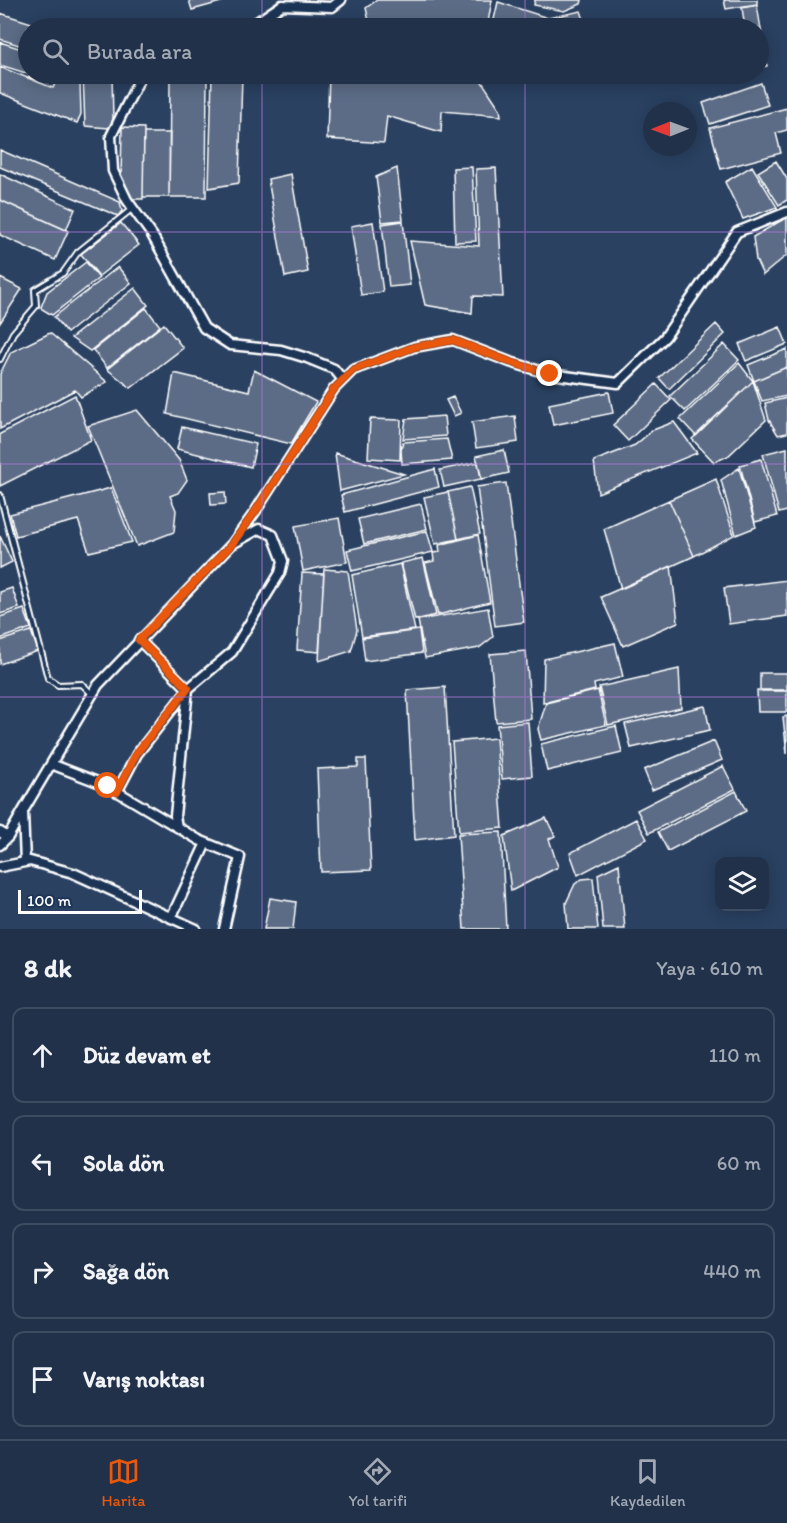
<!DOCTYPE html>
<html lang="tr">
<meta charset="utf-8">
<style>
body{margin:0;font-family:Itim,sans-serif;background:#283950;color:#f1f3f6}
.controls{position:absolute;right:18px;bottom:18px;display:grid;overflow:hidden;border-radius:12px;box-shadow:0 3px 15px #0003}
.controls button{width:54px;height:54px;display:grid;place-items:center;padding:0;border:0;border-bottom:2px solid #3d4c61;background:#203149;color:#f1f3f6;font:30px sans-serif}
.compass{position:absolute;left:643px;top:102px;width:54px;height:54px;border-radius:50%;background:#203149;box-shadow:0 3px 15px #0003;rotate:269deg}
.scale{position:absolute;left:18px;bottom:15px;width:124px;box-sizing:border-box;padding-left:6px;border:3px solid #fff;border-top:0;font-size:16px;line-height:21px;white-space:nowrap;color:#fff;-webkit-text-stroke:4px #1d3557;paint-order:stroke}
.stop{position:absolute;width:18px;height:18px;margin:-14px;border:4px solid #ea580c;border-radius:50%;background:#fff}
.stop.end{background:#ea580c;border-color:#fff;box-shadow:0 2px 6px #0008}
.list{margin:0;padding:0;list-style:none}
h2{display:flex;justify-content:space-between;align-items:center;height:78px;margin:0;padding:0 24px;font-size:26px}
h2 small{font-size:20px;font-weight:400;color:#a2a9b4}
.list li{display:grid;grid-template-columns:39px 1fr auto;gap:18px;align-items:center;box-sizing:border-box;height:96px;margin:0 12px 12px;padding:0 12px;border:2px solid #3d4c61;border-radius:12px}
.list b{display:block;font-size:22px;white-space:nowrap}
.list em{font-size:20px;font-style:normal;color:#a2a9b4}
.icon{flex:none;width:33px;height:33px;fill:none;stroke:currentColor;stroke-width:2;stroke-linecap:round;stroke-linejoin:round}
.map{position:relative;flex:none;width:787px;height:929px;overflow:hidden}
.search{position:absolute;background:#203149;box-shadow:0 3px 15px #0003;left:18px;right:18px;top:18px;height:66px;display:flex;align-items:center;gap:15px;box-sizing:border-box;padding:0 21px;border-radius:33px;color:#a2a9b4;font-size:22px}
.sheet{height:510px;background:#203149}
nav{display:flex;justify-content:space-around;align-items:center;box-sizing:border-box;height:84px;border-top:2px solid #3d4c61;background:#203149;font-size:16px;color:#a2a9b4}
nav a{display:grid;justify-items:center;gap:3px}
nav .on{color:#ea580c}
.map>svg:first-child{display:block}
.building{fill:#5b6c86;stroke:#fff;stroke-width:1.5}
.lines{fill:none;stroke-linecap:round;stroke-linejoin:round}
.service-casing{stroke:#fff;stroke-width:8}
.minor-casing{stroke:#fff;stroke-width:13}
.service{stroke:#1d3557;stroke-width:4}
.minor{stroke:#1d3557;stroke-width:8}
.route{stroke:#ea580c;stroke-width:8}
.grid{fill:none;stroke:#a976d5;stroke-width:1.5;stroke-opacity:0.55}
</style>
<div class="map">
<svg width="787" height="929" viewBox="0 0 787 929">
<rect width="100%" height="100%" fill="#2a4161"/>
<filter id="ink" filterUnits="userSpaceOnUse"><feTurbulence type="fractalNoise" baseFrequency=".0167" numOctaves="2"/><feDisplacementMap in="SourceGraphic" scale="12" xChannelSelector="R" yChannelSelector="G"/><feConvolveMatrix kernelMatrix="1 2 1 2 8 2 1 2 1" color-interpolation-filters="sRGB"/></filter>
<g filter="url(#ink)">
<path class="building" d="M 189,0 L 228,0 L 192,10 Z
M 377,0 L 492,0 L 487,28 L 365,28 L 369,21 L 366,8 Z
M 535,0 L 582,0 L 581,4 L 564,11 L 534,5 Z
M 724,0 L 757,0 L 757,4 L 726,9 Z
M 498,2 L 548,18 L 581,11 L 586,25 L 572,28 L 492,28 Z
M 757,5 L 767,66 L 758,68 L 758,28 L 745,28 L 742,8 Z
M 0,13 L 44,27 L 44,28 L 28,28 L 28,48 L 0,39 Z
M 0,42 L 28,51 L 29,74 L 0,65 Z
M 0,67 L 53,88 L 59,75 L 80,83 L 81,114 L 77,123 L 0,93 Z
M 30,74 L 52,74 L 49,83 L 29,77 Z
M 83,74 L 112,74 L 113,120 L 109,128 L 85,126 Z
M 170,74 L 207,74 L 206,197 L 169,197 Z
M 212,74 L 242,74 L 239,183 L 209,188 Z
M 329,74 L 477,74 L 500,109 L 501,116 L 442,111 L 441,132 L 387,116 L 384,143 L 327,139 Z
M 761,83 L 768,105 L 710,124 L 703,103 Z
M 787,108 L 787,130 L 776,133 L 781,153 L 721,169 L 710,128 Z
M 122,127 L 144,128 L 143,199 L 131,199 L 125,189 L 121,177 Z
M 144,133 L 170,133 L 169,197 L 143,197 Z
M 0,150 L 120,202 L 122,211 L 118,216 L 0,167 Z
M 776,161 L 787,179 L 787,200 L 779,205 L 758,172 Z
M 752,166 L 777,207 L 743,219 L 725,182 Z
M 472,167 L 476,241 L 455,242 L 453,168 Z
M 397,168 L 403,220 L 382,222 L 376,177 Z
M 496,168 L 503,297 L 473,296 L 472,313 L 425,305 L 410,241 L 479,246 L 476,169 Z
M 0,174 L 75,209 L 66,230 L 0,200 Z
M 291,174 L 308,272 L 285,277 L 268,179 Z
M 0,200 L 68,231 L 55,260 L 0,235 Z
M 787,217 L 787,255 L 763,275 L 756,260 L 753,237 Z
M 403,221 L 410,285 L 389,287 L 382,224 Z
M 373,222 L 383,292 L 361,295 L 351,226 Z
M 121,223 L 139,245 L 99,276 L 81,254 Z
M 86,262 L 99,278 L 52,315 L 42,309 L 41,307 L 47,292 Z
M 118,267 L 131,283 L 67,333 L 54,317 Z
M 0,278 L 22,289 L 0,323 Z
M 135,288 L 148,305 L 90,351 L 71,338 Z
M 146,308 L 160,326 L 107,368 L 93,350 Z
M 164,324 L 183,348 L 131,388 L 107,369 Z
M 716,324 L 725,334 L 669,389 L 659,378 Z
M 780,327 L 787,344 L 746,361 L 739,344 Z
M 50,333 L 107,382 L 81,397 L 75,390 L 0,429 L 0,374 L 11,352 Z
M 724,344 L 739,360 L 685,411 L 670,396 Z
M 787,349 L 787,367 L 754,381 L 748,365 Z
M 739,363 L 753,381 L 696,436 L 680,419 Z
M 787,367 L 787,396 L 762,401 L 754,381 Z
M 254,370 L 316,402 L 291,444 L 167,414 L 174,373 L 249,391 Z
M 753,381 L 766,420 L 728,456 L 714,462 L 692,439 Z
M 656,384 L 671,400 L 628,441 L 613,425 Z
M 609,392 L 613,413 L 553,425 L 549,404 Z
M 75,395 L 91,440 L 0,486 L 0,434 Z
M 453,397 L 461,413 L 454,416 L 446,400 Z
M 787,398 L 787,433 L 778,435 L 769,420 L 765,403 Z
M 137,410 L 179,460 L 187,480 L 178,493 L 170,496 L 176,510 L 174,532 L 137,546 L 88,426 Z
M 444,416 L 446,436 L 403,439 L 406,419 Z
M 515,416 L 518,442 L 476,448 L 472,422 Z
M 370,419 L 401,420 L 400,460 L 368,458 Z
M 674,422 L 697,453 L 598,493 L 594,461 L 635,445 L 653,430 Z
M 182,427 L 256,444 L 251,467 L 177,449 Z
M 447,439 L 452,460 L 402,464 L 401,450 L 403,442 Z
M 787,448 L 787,511 L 779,513 L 763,454 Z
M 504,450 L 509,473 L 482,479 L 476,456 Z
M 335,453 L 404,474 L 340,491 Z
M 761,459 L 777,516 L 755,522 L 740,465 Z
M 478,462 L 481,479 L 444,487 L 440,470 Z
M 739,468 L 756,527 L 736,535 L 721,480 Z
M 435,469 L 439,487 L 345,512 L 341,495 Z
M 716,479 L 734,535 L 694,556 L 669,500 Z
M 506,483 L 524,622 L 495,626 L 477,487 Z
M 470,487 L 480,534 L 458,539 L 448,492 Z
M 111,488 L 132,542 L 89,552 L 78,520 L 16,536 L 10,514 Z
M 225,492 L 226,504 L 211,505 L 210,493 Z
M 448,492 L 458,539 L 435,544 L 424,497 Z
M 669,500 L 694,556 L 621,589 L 604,529 Z
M 421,504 L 427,529 L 364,544 L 358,519 Z
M 339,518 L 347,562 L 303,571 L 295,526 Z
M 427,531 L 433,552 L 352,571 L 347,550 Z
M 478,535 L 490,602 L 438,615 L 425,563 L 434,561 L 433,553 L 440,552 L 439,545 Z
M 0,536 L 12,562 L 0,568 Z
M 423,558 L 436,615 L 415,620 L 401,563 Z
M 400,564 L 415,630 L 362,637 L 352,575 Z
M 671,566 L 678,622 L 623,646 L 601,597 Z
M 324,569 L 348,571 L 357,630 L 351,651 L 319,661 Z
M 302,573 L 324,574 L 319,652 L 297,650 Z
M 787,580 L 787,616 L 729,624 L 724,588 Z
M 12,588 L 19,608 L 0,614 L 0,592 Z
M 488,608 L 493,637 L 479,648 L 425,658 L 418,620 Z
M 24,609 L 31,628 L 0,639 L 0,617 Z
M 419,630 L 422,653 L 365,661 L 362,638 Z
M 31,631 L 38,651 L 0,664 L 0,641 Z
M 615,643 L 623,677 L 594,684 L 595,690 L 543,703 L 544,659 Z
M 526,651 L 531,719 L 496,722 L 490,654 Z
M 679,669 L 681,708 L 608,725 L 599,687 Z
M 760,673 L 787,673 L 787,690 L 760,690 Z
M 445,687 L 454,835 L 415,840 L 407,690 Z
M 598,690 L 606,725 L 541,740 L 538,729 L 546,703 Z
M 757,691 L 787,691 L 787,712 L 758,712 Z
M 705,706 L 710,730 L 631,748 L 625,724 Z
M 787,716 L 787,754 L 783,717 Z
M 528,722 L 532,776 L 502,779 L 497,725 Z
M 616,726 L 622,753 L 547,771 L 541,744 Z
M 496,738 L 503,828 L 459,832 L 452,742 Z
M 714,741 L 722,760 L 652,790 L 644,770 Z
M 358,759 L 366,759 L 371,870 L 321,872 L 317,769 L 358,767 Z
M 723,766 L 735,789 L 649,833 L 637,810 Z
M 736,791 L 746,811 L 668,851 L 658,832 Z
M 546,818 L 555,836 L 549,839 L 558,867 L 511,891 L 504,836 Z
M 636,819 L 647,839 L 578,875 L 570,853 Z
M 501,832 L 506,929 L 464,929 L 458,834 Z
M 619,864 L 625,929 L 603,929 L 598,874 Z
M 593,878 L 598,929 L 568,929 L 566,903 L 575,884 L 582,879 Z
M 270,898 L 296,902 L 293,929 L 264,929 Z"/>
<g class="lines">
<defs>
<path id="service" d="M 0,359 L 13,333 L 36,306 L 35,290 L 63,273 L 78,252 L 133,208
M 0,495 L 48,678 L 58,685 L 82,684 L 92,694"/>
<path id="minor" d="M 234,28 L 257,22 L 282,5 L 332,7 L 341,0
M 142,74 L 111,136 L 113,171 L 127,200 L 152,235 L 204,328 L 230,345 L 281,350 L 307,358 L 334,369 L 343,380
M 139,640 L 188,689 L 232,652 L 280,573 L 283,561 L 273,535 L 259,529 L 234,543
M 188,689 L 175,816 L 177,827 L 199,840 L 240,857 L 224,929
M 51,764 L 108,786 L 177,827
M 117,792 L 137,754 L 188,689
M 23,812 L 25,862
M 0,832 L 8,837
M 0,845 L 8,837 L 23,811 L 98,685 L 232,544 L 255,512 L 334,389 L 353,370 L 414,347 L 453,340 L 510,362 L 550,374 L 618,383 L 665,337 L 737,232 L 787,212
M 0,867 L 30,861 L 73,873 L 196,929
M 171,918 L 206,843"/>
</defs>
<use href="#service" class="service-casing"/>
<use href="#minor" class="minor-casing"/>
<use href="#service" class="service"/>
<use href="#minor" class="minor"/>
</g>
</g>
<g class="lines" filter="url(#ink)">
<path class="route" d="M 108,786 L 117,792 L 136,754 L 188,688 L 139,640 L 232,544 L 255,512 L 334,389 L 353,370 L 414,347 L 453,340 L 510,362 L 550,374"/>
</g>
<path class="grid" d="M 262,0 L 262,28M 525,0 L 525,28M 262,74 L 262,929M 525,74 L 525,929M 0,232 L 787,232M 0,464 L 787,464M 0,697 L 787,697"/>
</svg>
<div class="controls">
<button><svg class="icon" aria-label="layers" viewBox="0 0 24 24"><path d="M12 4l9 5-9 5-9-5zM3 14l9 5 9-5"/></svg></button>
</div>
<svg class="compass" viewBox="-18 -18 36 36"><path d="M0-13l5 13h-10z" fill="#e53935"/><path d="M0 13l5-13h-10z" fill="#a2a9b4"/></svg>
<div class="scale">100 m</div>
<div class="stop" style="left:108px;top:786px"></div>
<div class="stop end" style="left:550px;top:374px"></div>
<div class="search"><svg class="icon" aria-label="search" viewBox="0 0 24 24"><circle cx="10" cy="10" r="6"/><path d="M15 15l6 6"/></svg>Burada ara</div>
</div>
<section class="sheet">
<h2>8 dk<small>Yaya · 610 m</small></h2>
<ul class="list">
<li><svg class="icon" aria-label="ahead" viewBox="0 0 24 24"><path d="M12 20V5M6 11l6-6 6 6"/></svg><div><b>Düz devam et</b></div><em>110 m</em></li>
<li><svg class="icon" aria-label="left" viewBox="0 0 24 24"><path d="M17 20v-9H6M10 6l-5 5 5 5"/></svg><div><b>Sola dön</b></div><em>60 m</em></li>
<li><svg class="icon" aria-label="right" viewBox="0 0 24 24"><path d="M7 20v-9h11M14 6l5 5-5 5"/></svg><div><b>Sağa dön</b></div><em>440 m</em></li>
<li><svg class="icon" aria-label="arrive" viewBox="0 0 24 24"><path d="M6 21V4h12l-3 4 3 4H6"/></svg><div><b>Varış noktası</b></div></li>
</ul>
</section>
<nav>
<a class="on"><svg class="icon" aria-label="map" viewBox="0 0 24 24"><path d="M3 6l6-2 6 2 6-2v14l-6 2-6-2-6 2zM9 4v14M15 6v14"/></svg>Harita</a>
<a><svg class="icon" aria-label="directions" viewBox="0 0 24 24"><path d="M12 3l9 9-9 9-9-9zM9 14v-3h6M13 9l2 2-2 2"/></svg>Yol tarifi</a>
<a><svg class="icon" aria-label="saved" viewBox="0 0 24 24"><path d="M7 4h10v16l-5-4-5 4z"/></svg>Kaydedilen</a>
</nav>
